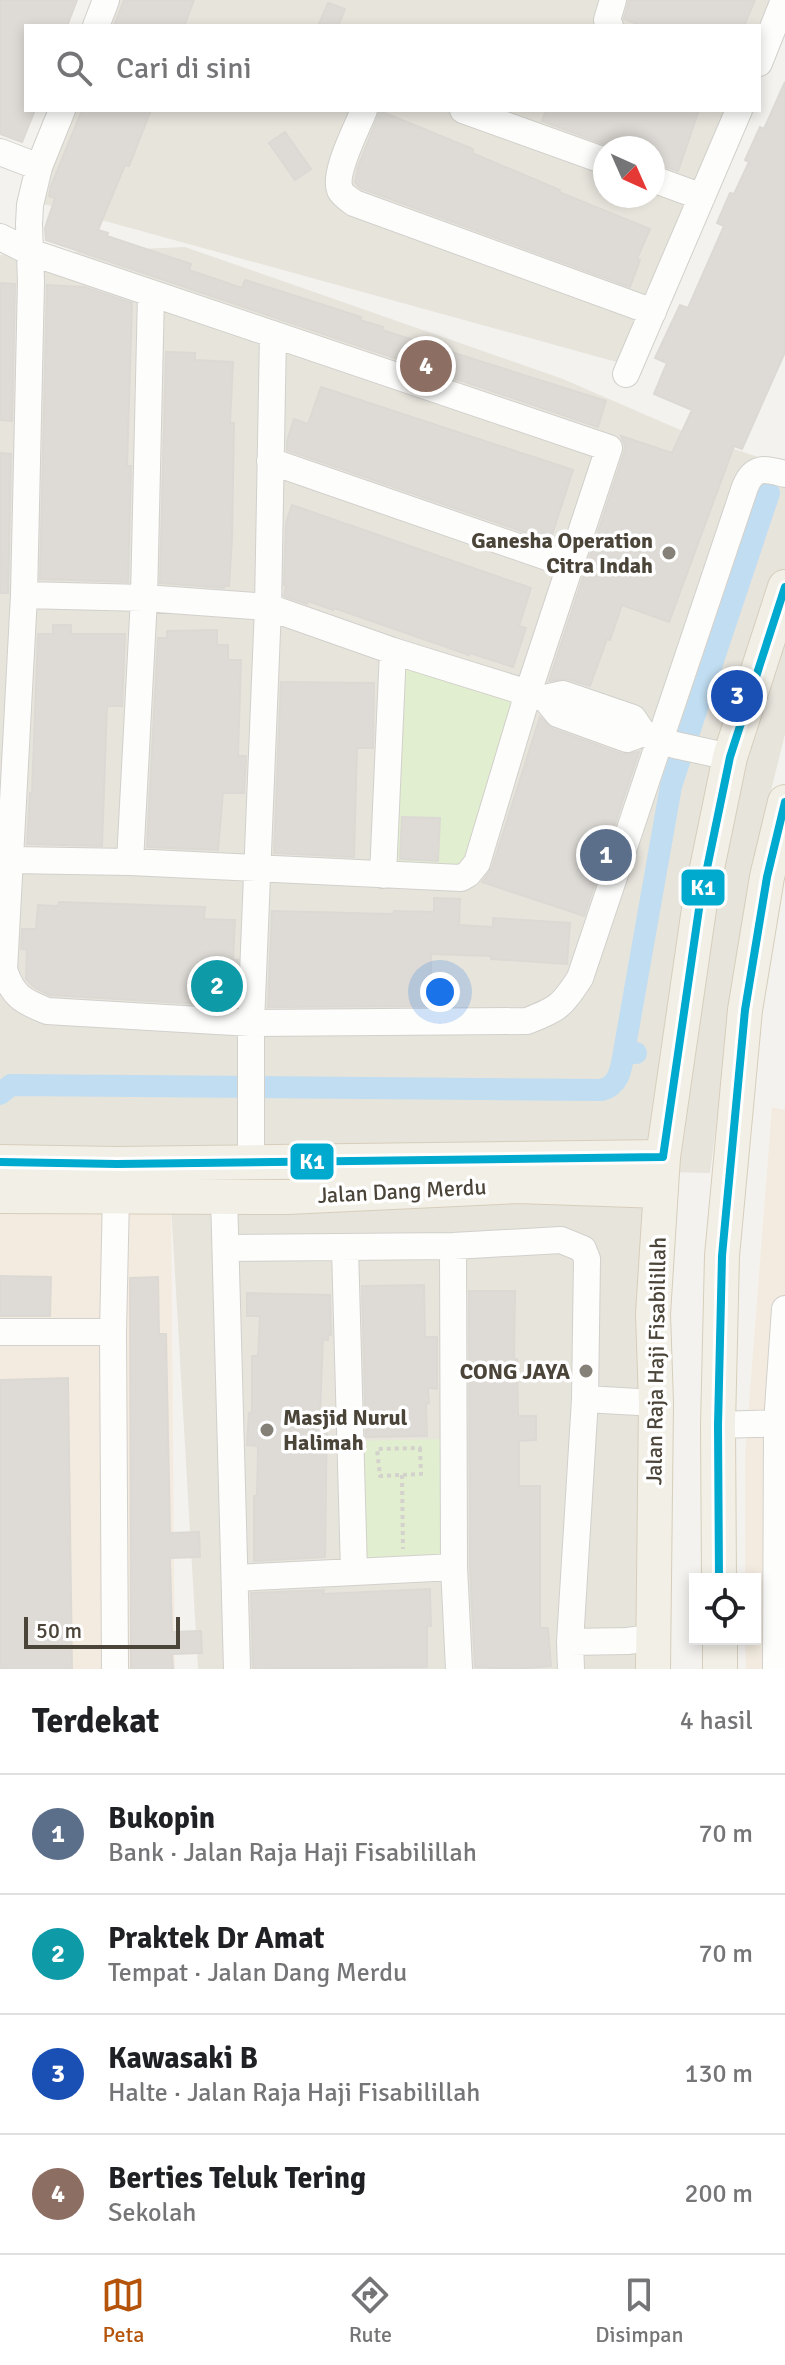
<!DOCTYPE html>
<html lang="id">
<meta charset="utf-8">
<style>
body{margin:0;font-family:Signika,sans-serif;background:#f6f6f6;color:#202124}
.controls{position:absolute;right:24px;bottom:24px;display:grid;overflow:hidden;border-radius:0px;box-shadow:0 4px 12px #0003}
.controls button{width:72px;height:72px;display:grid;place-items:center;padding:0;border:0;border-bottom:2px solid #e0e0e0;background:#fff;color:#202124;font:40px sans-serif}
.compass{position:absolute;left:593px;top:136px;width:72px;height:72px;border-radius:50%;background:#fff;box-shadow:0 4px 12px #0003;rotate:135deg}
.scale{position:absolute;left:24px;bottom:20px;width:156px;box-sizing:border-box;padding-left:8px;border:4px solid #4b4439;border-top:0;font-size:22px;line-height:28px;white-space:nowrap;color:#4b4439;-webkit-text-stroke:6px #fff;paint-order:stroke}
.you{position:absolute;left:440px;top:992px;width:28px;height:28px;margin:-20px;border:6px solid #fff;border-radius:50%;background:#1a73e8;box-shadow:0 0 0 12px #1a73e833}
.badge{display:grid;place-items:center;width:52px;height:52px;border-radius:50%;background:#b45309;color:#fff;font-size:26px;font-weight:700}
.pin{position:absolute;translate:-50% -50%;border:4px solid #fff;box-shadow:0 2px 8px #0006}
.list{margin:0;padding:0;list-style:none}
h2{display:flex;justify-content:space-between;align-items:center;height:104px;margin:0;padding:0 32px;font-size:34px}
h2 small{font-size:26px;font-weight:400;color:#757577}
.list li{display:grid;grid-template-columns:52px 1fr auto;gap:24px;align-items:center;box-sizing:border-box;height:120px;padding:0 32px;border-top:2px solid #e0e0e0}
.list b{display:block;font-size:30px;white-space:nowrap}
.list p{margin:0;font-size:26px;white-space:nowrap;color:#757577}
.list em{font-size:26px;font-style:normal;color:#757577}
.icon{flex:none;width:44px;height:44px;fill:none;stroke:currentColor;stroke-width:2;stroke-linecap:round;stroke-linejoin:round}
.map{position:relative;flex:none;width:785px;height:1669px;overflow:hidden}
.search{position:absolute;background:#fff;box-shadow:0 4px 12px #0003;left:24px;right:24px;top:24px;height:88px;display:flex;align-items:center;gap:20px;box-sizing:border-box;padding:0 28px;border-radius:0px;color:#757577;font-size:30px}
.sheet{height:584px;background:#fff}
nav{display:flex;justify-content:space-around;align-items:center;box-sizing:border-box;height:112px;border-top:2px solid #e0e0e0;background:#fff;font-size:22px;color:#757577}
nav a{display:grid;justify-items:center;gap:4px}
nav .on{color:#b45309}
.map>svg:first-child{display:block}
.residential{fill:#e7e4dc;fill-rule:evenodd}
.commercial{fill:#f3ebdf}
.green{fill:#e1eecf}
.lines{fill:none;stroke-linecap:round;stroke-linejoin:round}
.canal{stroke:#c0ddf1;stroke-width:22}
.building{fill:#dedbd6;stroke:#dcd9d4;stroke-width:2}
.minor-casing{stroke:#d2d0cb;stroke-width:28}
.major-casing{stroke:#d6cebb;stroke-width:36}
.path{stroke:#d3d2cc;stroke-width:4;stroke-dasharray:4 4;stroke-linecap:butt}
.minor{stroke:#fdfdfc;stroke-width:26}
.major{stroke:#f2efe6;stroke-width:34}
.bus-1-casing{stroke:#fff;stroke-width:14}
.bus-1{stroke:#00a9ce;stroke-width:8}
.poi-dot{fill:#868178;stroke:#fff;stroke-width:3}
.labels{text-anchor:middle;dominant-baseline:central;stroke-width:7;stroke-linejoin:round;paint-order:stroke}
.poi-label{font-size:22px;font-weight:bold;fill:#4b4439;stroke:#fff;text-anchor:end}
.street-label{font-size:22px;fill:#4b4439;stroke:#fff}
.line-badge{stroke:#fff;stroke-width:3}
.badge-label{font-size:22px;text-anchor:middle;font-weight:bold;fill:#fff}
</style>
<div class="map">
<svg width="785" height="1669" viewBox="0 0 785 1669">
<rect width="100%" height="100%" fill="#f4f2ee"/>
<path class="residential" d="M 109,0 L 770,0 L 759,27 L 100,26 Z
M 69,110 L 725,110 L 620,363 L 36,202 ZM 605,148 L 653,148 L 653,196 L 605,196 Z
M 185,247 L 563,379 L 692,435 L 785,466 L 785,734 L 748,884 L 710,1173 L 0,1159 L 0,255 Z
M 651,1199 L 635,1669 L 198,1669 L 171,1205 Z"/>
<path class="commercial" d="M 772,1107 L 785,1110 L 785,1669 L 746,1669 L 745,1639 L 755,1639 L 755,1579 L 745,1579 L 745,1456 Z
M 0,1199 L 171,1205 L 175,1669 L 0,1669 Z"/>
<path class="green" d="M 399,645 L 532,691 L 462,875 L 385,873 Z
M 454,1439 L 454,1567 L 354,1572 L 350,1441 Z"/>
<g class="lines">
<path class="canal" d="M 636,1053 L 624,1052 L 671,786 L 769,493
M 0,1094 L 11,1085 L 602,1090 C 620,1085 621,1068 624,1052"/>
</g>
<path class="building" d="M 0,0 L 77,0 L 67,26 L 26,26 L 26,110 L 35,110 L 22,142 L 0,134 Z
M 124,0 L 194,0 L 184,26 L 114,26 Z
M 629,0 L 755,0 L 744,26 L 642,26 L 624,19 Z
M 328,3 L 345,9 L 338,26 L 318,26 Z
M 785,82 L 785,352 L 742,449 L 734,446 L 669,622 L 622,605 L 610,640 L 607,639 L 590,686 L 567,679 L 549,681 L 624,453 L 625,446 L 621,436 L 672,453 L 692,410 L 654,394 L 667,363 L 655,358 L 680,305 L 688,308 L 724,226 L 717,223 L 730,193 L 734,194 L 749,162 L 745,160 L 760,127 L 764,129 Z
M 82,110 L 151,110 L 129,166 L 125,165 L 98,230 L 108,233 L 107,236 L 191,264 L 189,270 L 242,288 L 245,280 L 274,289 L 361,317 L 360,320 L 383,327 L 382,330 L 606,401 L 598,427 L 46,240 L 45,228 L 55,198 L 49,196 L 51,186 Z
M 546,110 L 699,110 L 678,171 L 653,163 L 653,148 L 614,148 L 542,121 Z
M 380,111 L 473,149 L 472,153 L 560,190 L 559,192 L 650,229 L 637,259 L 640,260 L 630,287 L 360,188 L 355,182 L 358,167 Z
M 285,132 L 311,169 L 295,180 L 269,143 Z
M 0,283 L 15,284 L 12,421 L 0,420 Z
M 47,285 L 84,287 L 132,303 L 127,466 L 131,466 L 128,582 L 40,579 Z
M 166,352 L 195,353 L 195,360 L 233,362 L 230,423 L 234,423 L 232,539 L 229,586 L 224,586 L 224,588 L 160,583 Z
M 321,387 L 573,470 L 550,541 L 287,450 L 287,441 L 294,419 L 308,424 Z
M 0,453 L 11,454 L 8,593 L 0,593 Z
M 292,505 L 531,588 L 519,626 L 526,628 L 513,667 L 470,653 L 469,655 L 334,608 L 333,610 L 308,601 L 307,604 L 284,596 L 286,586 L 284,585 L 286,523 Z
M 53,625 L 71,625 L 71,634 L 125,634 L 122,706 L 107,706 L 102,846 L 27,844 L 30,793 L 32,793 L 38,634 L 53,634 Z
M 217,630 L 217,645 L 228,645 L 228,660 L 241,660 L 238,756 L 246,756 L 244,793 L 223,793 L 218,850 L 147,847 L 158,638 L 167,638 L 167,631 Z
M 281,682 L 374,683 L 373,748 L 357,748 L 354,857 L 274,853 Z
M 540,717 L 553,729 L 622,754 L 639,752 L 584,916 L 482,882 L 492,868 Z
M 402,817 L 440,818 L 438,861 L 400,859 Z
M 434,898 L 460,899 L 459,925 L 493,927 L 493,918 L 570,923 L 567,964 L 491,959 L 491,956 L 431,954 L 431,1006 L 268,1007 L 272,911 L 393,914 L 394,911 L 434,912 Z
M 59,902 L 205,907 L 204,919 L 235,920 L 233,960 L 238,960 L 236,1006 L 49,995 L 34,987 L 26,979 L 27,950 L 21,949 L 22,929 L 36,929 L 38,905 L 58,906 Z
M 0,1276 L 51,1277 L 50,1316 L 0,1316 Z
M 158,1277 L 159,1334 L 166,1334 L 170,1533 L 199,1532 L 200,1557 L 170,1558 L 172,1632 L 201,1631 L 202,1653 L 172,1654 L 173,1669 L 131,1669 L 130,1278 Z
M 424,1285 L 425,1337 L 437,1337 L 437,1389 L 428,1388 L 429,1403 L 426,1404 L 427,1436 L 366,1437 L 362,1286 Z
M 469,1291 L 515,1291 L 514,1359 L 517,1359 L 518,1416 L 536,1416 L 536,1440 L 519,1441 L 519,1486 L 540,1486 L 540,1628 L 548,1628 L 551,1666 L 516,1669 L 475,1667 L 470,1567 Z
M 247,1293 L 330,1295 L 331,1335 L 328,1335 L 328,1340 L 323,1340 L 320,1412 L 327,1412 L 325,1557 L 254,1561 L 254,1496 L 257,1496 L 258,1446 L 247,1445 L 249,1413 L 252,1412 L 252,1356 L 258,1356 L 260,1316 L 247,1316 Z
M 68,1378 L 72,1669 L 0,1669 L 0,1380 Z
M 430,1589 L 431,1626 L 427,1626 L 427,1667 L 253,1669 L 251,1593 L 324,1590 L 323,1594 Z"/>
<g class="lines">
<defs>
<path id="minor" d="M 96,26 L 106,0
M 610,26 L 607,20 L 613,0
M 759,63 L 784,0
M 62,110 L 39,167 L 30,205 L 29,224 L 31,282 L 24,595 L 4,970 C 13,996 22,1001 47,1011 L 251,1023 L 527,1021 C 558,1009 562,1006 580,978 L 745,487 C 754,465 765,469 785,474
M 364,110 C 357,128 333,173 340,190 C 343,196 349,199 354,203 L 653,312
M 463,110 L 605,161
M 0,152 L 39,167
M 653,179 L 702,197
M 0,237 L 30,252 L 609,448 L 528,693 L 477,863 L 468,874 L 461,878 L 130,862 L 11,860
M 626,374 L 739,110
M 270,461 L 570,565
M 24,595 L 144,598 L 268,607 L 393,651 L 528,693 L 545,698 L 563,694 L 633,718 L 643,733
M 545,698 L 558,714 L 627,739 L 643,733 L 675,745 L 730,757
M 130,862 L 144,598 L 151,294
M 383,875 L 393,651
M 251,1163 L 251,1023 L 268,607 L 273,334
M 224,1196 L 237,1669
M 453,1246 L 454,1567 L 459,1669
M 227,1248 L 453,1246 L 561,1240 L 583,1249 L 587,1259 L 585,1399 L 570,1642 L 571,1669
M 345,1248 L 354,1572
M 0,1332 L 113,1332
M 585,1399 L 656,1403
M 718,1425 L 785,1423
M 235,1578 L 454,1567
M 570,1642 L 627,1641 L 652,1638
M 115,1669 L 113,1332 L 116,1195
M 776,1669 L 777,1423 L 785,1309"/>
<path id="major" d="M 0,1162 L 117,1164 L 663,1157
M 0,1196 L 287,1197 L 518,1186 L 661,1191
M 719,1579 L 718,1425 L 722,1256 L 745,1010 L 767,877 L 785,802
M 720,1639 L 720,1669
M 653,1669 L 656,1403 L 653,1314 L 663,1157 L 700,902 L 730,757 L 785,587"/>
</defs>
<use href="#minor" class="minor-casing"/>
<use href="#major" class="major-casing"/>
<path class="path" d="M 420,1448 L 421,1474 L 380,1476 L 377,1449 Z
M 402,1475 L 403,1549"/>
<use href="#minor" class="minor"/>
<use href="#major" class="major"/>
<defs>
<path id="bus-1" d="M 0,1162 L 117,1164 L 663,1157 L 700,902 L 730,757 L 785,587
M 719,1579 L 718,1425 L 722,1256 L 745,1010 L 767,877 L 785,802"/>
</defs>
<use href="#bus-1" class="bus-1-casing"/>
<use href="#bus-1" class="bus-1"/>
</g>
<g class="poi-dot">
<circle cx="669" cy="553" r="8"/>
<circle cx="586" cy="1371" r="8"/>
<circle cx="267" cy="1430" r="8"/>
</g>
<g class="labels">
<g class="poi-label">
<text x="653" y="540">Ganesha Operation<tspan x="653" dy="25">Citra Indah</tspan></text>
<text x="570" y="1371">CONG JAYA</text>
<text x="283" y="1417" text-anchor="start">Masjid Nurul<tspan x="283" dy="25">Halimah</tspan></text>
</g>
<g class="street-label">
<text transform="translate(402 1191) rotate(-3)">Jalan Dang Merdu</text>
<text transform="translate(656 1361) rotate(-89)">Jalan Raja Haji Fisabilillah</text>
</g>
</g>
<g class="line-badge">
<rect x="680" y="868" width="46" height="39" rx="8" fill="#00a9ce"/>
<rect x="289" y="1142" width="46" height="39" rx="8" fill="#00a9ce"/>
</g>
<g class="badge-label">
<text x="703" y="895">K1</text>
<text x="312" y="1169">K1</text>
</g>
</svg>
<div class="controls">
<button><svg class="icon" aria-label="locate" viewBox="0 0 24 24"><circle cx="12" cy="12" r="6"/><path d="M12 2v4M12 18v4M2 12h4M18 12h4"/></svg></button>
</div>
<svg class="compass" viewBox="-18 -18 36 36"><path d="M0-13l5 13h-10z" fill="#e53935"/><path d="M0 13l5-13h-10z" fill="#757577"/></svg>
<div class="scale">50 m</div>
<div class="you"></div>
<div class="pin badge" style="left:606px;top:855px;background:#5c6f8a">1</div>
<div class="pin badge" style="left:217px;top:986px;background:#0f9aa8">2</div>
<div class="pin badge" style="left:737px;top:696px;background:#1a4fb4">3</div>
<div class="pin badge" style="left:426px;top:366px;background:#8d6e63">4</div>
<div class="search"><svg class="icon" aria-label="search" viewBox="0 0 24 24"><circle cx="10" cy="10" r="6"/><path d="M15 15l6 6"/></svg>Cari di sini</div>
</div>
<section class="sheet">
<h2>Terdekat<small>4 hasil</small></h2>
<ul class="list">
<li><span class="badge" style="background:#5c6f8a">1</span><div><b>Bukopin</b><p>Bank · Jalan Raja Haji Fisabilillah</p></div><em>70 m</em></li>
<li><span class="badge" style="background:#0f9aa8">2</span><div><b>Praktek Dr Amat</b><p>Tempat · Jalan Dang Merdu</p></div><em>70 m</em></li>
<li><span class="badge" style="background:#1a4fb4">3</span><div><b>Kawasaki B</b><p>Halte · Jalan Raja Haji Fisabilillah</p></div><em>130 m</em></li>
<li><span class="badge" style="background:#8d6e63">4</span><div><b>Berties Teluk Tering</b><p>Sekolah</p></div><em>200 m</em></li>
</ul>
</section>
<nav>
<a class="on"><svg class="icon" aria-label="map" viewBox="0 0 24 24"><path d="M3 6l6-2 6 2 6-2v14l-6 2-6-2-6 2zM9 4v14M15 6v14"/></svg>Peta</a>
<a><svg class="icon" aria-label="directions" viewBox="0 0 24 24"><path d="M12 3l9 9-9 9-9-9zM9 14v-3h6M13 9l2 2-2 2"/></svg>Rute</a>
<a><svg class="icon" aria-label="saved" viewBox="0 0 24 24"><path d="M7 4h10v16l-5-4-5 4z"/></svg>Disimpan</a>
</nav>
